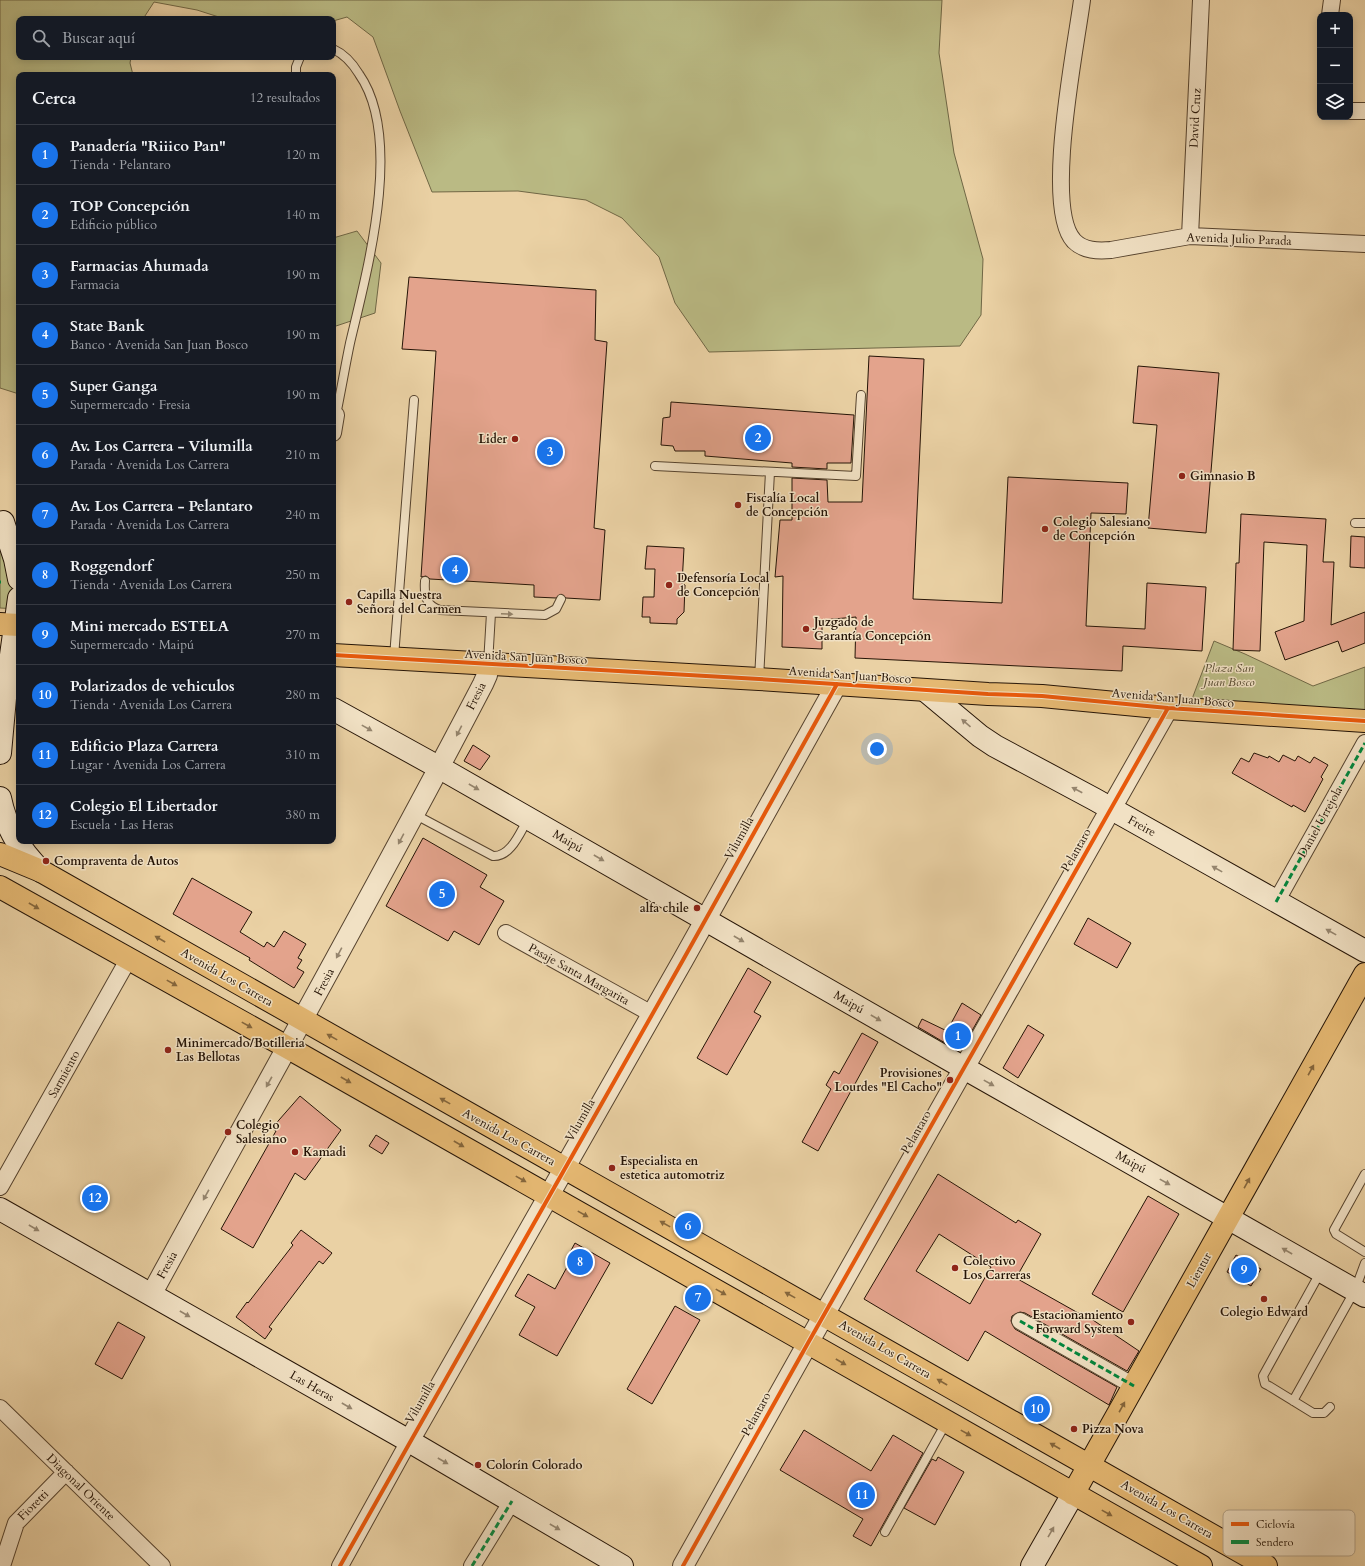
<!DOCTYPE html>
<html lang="es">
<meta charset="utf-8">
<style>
body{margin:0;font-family:Cardo,serif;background:#242831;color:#f1f3f6}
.controls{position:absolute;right:12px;top:12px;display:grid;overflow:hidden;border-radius:8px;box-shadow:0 2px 10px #0003}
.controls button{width:36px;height:36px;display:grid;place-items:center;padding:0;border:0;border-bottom:1px solid #363941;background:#171b24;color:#f1f3f6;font:20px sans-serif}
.you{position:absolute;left:877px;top:749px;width:14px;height:14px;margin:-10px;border:3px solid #fff;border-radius:50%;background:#1a73e8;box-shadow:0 0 0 6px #1a73e833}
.badge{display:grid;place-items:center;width:26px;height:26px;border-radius:50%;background:#1a73e8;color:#fff;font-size:13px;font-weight:700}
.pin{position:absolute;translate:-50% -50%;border:2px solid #fff;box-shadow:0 1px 4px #0006}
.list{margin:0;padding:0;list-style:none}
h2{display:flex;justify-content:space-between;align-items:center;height:52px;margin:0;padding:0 16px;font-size:17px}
h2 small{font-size:13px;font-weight:400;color:#9ea1a6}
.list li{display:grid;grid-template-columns:26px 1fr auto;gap:12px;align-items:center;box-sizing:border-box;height:60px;padding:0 16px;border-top:1px solid #363941}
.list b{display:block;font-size:15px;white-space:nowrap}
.list p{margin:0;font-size:13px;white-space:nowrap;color:#9ea1a6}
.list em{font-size:13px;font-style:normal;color:#9ea1a6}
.icon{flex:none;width:22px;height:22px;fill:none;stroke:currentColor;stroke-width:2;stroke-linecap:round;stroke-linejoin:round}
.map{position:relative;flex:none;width:1365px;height:1566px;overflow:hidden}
.search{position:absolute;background:#171b24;box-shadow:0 2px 10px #0003;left:16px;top:16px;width:320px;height:44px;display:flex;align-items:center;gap:10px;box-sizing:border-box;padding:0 14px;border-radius:8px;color:#9ea1a6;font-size:15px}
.panel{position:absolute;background:#171b24;box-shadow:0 2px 10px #0003;left:16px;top:72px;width:320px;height:772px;border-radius:8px}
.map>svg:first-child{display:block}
.green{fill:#baba84;stroke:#706745}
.building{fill:#e3a38c;stroke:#251406;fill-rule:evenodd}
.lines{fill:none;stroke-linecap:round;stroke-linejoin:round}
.service-casing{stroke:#56432e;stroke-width:10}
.minor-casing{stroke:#56432e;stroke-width:18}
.tertiary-casing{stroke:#56432e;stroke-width:22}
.secondary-casing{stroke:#251406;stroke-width:24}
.primary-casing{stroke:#251406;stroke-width:24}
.service{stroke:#f1e1c4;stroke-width:8}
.minor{stroke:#f1e1c4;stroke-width:16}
.tertiary{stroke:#f1e1c4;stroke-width:20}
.secondary{stroke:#f1e1c4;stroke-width:22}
.primary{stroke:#e5b872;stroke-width:22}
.quiet{stroke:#00873e;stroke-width:3;stroke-dasharray:6 3;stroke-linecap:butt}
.cycleway-casing{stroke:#f1e1c4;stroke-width:6}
.cycleway{stroke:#e8590c;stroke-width:4}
.oneway{fill:#95856e}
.oneway2{fill:#85663c}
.poi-dot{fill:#8f2418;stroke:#f1e1c4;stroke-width:1.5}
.labels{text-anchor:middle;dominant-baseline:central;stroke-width:3;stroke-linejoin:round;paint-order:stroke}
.street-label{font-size:12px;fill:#251406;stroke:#f1e1c4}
.poi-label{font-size:12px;font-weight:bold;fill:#251406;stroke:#f1e1c4;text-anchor:start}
.park-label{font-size:12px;font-style:italic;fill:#52462c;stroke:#f1e1c4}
.key{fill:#f1e1c4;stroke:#b4a48b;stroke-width:1}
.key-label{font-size:11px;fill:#251406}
</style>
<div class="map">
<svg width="1365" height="1566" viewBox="0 0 1365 1566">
<rect width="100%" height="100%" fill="#ead1a4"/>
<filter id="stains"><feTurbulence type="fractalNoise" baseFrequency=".005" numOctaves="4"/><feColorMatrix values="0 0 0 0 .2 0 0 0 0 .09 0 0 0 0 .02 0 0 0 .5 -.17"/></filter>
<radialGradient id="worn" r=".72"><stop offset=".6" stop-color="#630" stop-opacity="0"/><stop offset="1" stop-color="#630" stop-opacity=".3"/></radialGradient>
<path class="green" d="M 0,0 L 942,0 L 939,53 L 954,153 L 983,259 L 981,315 L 960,346 L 709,352 L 675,303 L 659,257 L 622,218 L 586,200 L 518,191 L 432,192 L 400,111 L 373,37 L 347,17 L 333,21 L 333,19 L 225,19 L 197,10 L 154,2 L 143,19 L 19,19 L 19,57 L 131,57 L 130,63 L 133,75 L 19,75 L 19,394 L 0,388 Z
M 357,231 L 381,263 L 375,313 L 333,327 L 333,238 Z
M 0,536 L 19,547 L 19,609 L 0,608 Z
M 1214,641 L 1245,654 L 1313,686 L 1365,667 L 1365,715 L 1246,702 L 1192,699 Z"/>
<path class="building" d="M 409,277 L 596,290 L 595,340 L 607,342 L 594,528 L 605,530 L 600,600 L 566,598 L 561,594 L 556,598 L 534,597 L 534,585 L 430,579 L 426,576 L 421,577 L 436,351 L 402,349 Z
M 869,356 L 924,359 L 913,599 L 1002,603 L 1008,477 L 1128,483 L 1126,514 L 1091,513 L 1086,626 L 1145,629 L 1147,583 L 1206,587 L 1202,651 L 1123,646 L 1122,671 L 855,658 L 856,617 L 822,620 L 822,649 L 782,647 L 783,576 L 775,577 L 780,520 L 792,520 L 792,478 L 827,480 L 828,502 L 862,502 Z
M 1138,366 L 1219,373 L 1206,533 L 1148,528 L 1157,425 L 1133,423 Z
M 671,402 L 854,415 L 851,463 L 827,463 L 827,469 L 792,467 L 792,463 L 705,456 L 705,451 L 675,451 L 673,446 L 661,445 L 663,418 L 670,417 Z
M 1241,514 L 1326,519 L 1323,562 L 1334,562 L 1331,625 L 1365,612 L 1365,643 L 1342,652 L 1338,641 L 1285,660 L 1275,632 L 1304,621 L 1307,545 L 1264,542 L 1260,651 L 1233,650 L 1236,563 L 1239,563 Z
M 1351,536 L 1365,537 L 1365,568 L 1350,567 Z
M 647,546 L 684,548 L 682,584 L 685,585 L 684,612 L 677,619 L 677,624 L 650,623 L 650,617 L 642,617 L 643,597 L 654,597 L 655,569 L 645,569 Z
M 473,745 L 490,756 L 480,770 L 464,761 Z
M 1254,753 L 1268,758 L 1269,756 L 1279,762 L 1283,755 L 1295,761 L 1298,756 L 1310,763 L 1314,757 L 1328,765 L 1321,777 L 1323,779 L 1305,812 L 1293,805 L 1292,807 L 1232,773 L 1241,758 L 1249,762 Z
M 423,838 L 487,875 L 480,887 L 504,901 L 479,945 L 454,931 L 448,941 L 386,906 Z
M 192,878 L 252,912 L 240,932 L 264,947 L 267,942 L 274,947 L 284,931 L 306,944 L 298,958 L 302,960 L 297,968 L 304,972 L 294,988 L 249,960 L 250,958 L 173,914 Z
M 1088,918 L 1131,943 L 1117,968 L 1074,944 Z
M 748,968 L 771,982 L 754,1012 L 761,1016 L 727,1075 L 697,1058 Z
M 962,1003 L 981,1015 L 962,1048 L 957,1050 L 918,1027 L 922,1019 L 947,1031 Z
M 1028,1025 L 1044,1035 L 1018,1078 L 1003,1068 Z
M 862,1033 L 878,1042 L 818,1151 L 802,1142 L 831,1089 L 826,1085 L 834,1071 L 839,1074 Z
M 300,1096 L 341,1130 L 305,1180 L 295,1173 L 253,1248 L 221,1229 L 276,1131 L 272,1128 Z
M 376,1135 L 389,1143 L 382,1154 L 369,1146 Z
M 938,1174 L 1016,1223 L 1018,1220 L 1041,1234 L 1016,1278 L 1080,1314 L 1081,1312 L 1139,1351 L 1127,1371 L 1025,1313 L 1020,1312 L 1012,1316 L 1011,1321 L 1015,1329 L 1117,1387 L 1109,1405 L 985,1331 L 968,1361 L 864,1299 ZM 939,1234 L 991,1267 L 970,1304 L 916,1271 Z
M 1148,1196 L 1179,1214 L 1123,1312 L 1092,1294 Z
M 301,1230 L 332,1253 L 323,1264 L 319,1261 L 269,1327 L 272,1329 L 265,1339 L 236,1317 L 247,1302 L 248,1303 L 293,1245 L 291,1243 Z
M 575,1243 L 610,1263 L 557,1356 L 519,1335 L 535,1307 L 515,1296 L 528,1274 L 555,1289 L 572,1258 L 568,1256 Z
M 1236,1255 L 1261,1269 L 1251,1286 L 1227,1272 Z
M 675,1306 L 700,1320 L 652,1404 L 627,1389 Z
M 118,1322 L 145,1337 L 122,1379 L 95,1364 Z
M 804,1430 L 871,1471 L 893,1435 L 923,1453 L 871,1546 L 853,1536 L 863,1519 L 780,1470 Z
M 938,1457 L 964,1472 L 935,1525 L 904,1508 L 932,1459 L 936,1461 Z"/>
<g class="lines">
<defs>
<path id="service" d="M 333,49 C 344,54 353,64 359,74 C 404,138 367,271 350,343 C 345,367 341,391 336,415
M 296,75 L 296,67 L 300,57
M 655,466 L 856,476 L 861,395
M 1355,523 L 1365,523
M 425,581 C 424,595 426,606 440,610 L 545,615 L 556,609 L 561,599
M 394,657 L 414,400
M 488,664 L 491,613
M 759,679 L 770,472
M 414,814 L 493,856 C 511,857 520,832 528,819
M 1365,1174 L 1334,1230 L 1336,1234 L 1365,1252
M 1321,1271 L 1263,1376 L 1265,1384 L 1269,1386 L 1313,1413 L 1324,1413 L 1330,1407
M 1293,1401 L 1355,1290 L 1365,1263
M 885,1532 L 946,1423"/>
<path id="minor" d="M 1082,0 C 1076,47 1043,208 1074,241 C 1084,251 1098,251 1111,250 L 1190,236 L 1365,244
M 1330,15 L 1332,0
M 1350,111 L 1365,111
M 1190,236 L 1201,0
M 333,433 L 336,415
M 1276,902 L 1365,743
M 506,933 L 652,1014
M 0,1187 L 128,960
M 1020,1321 L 1134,1386
M 0,1408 L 162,1566
M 2,1566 L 16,1523 L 66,1472
M 340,1566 L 409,1441
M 472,1566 L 512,1501"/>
<path id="tertiary" d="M 151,1295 C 262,1091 376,890 483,684 L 487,675 L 488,665
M 409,1441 L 683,960 L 837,684
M 683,1566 L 808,1343 L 1168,708"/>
<path id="secondary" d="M 3,522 L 15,559 L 19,579
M 926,691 L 980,736 L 995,746 L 1094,799 L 1365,951
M 333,709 L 449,773 L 964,1068 L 1365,1296
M 0,753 L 5,698 L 19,598
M 0,798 C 6,828 20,850 41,871
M 0,1209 L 409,1441 L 622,1566
M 1032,1566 L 1073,1494"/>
<path id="primary" d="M 0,624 L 19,625
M 333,655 L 759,679 L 988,694 L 1042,696 L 1168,708 L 1365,721
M 0,854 L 41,871 L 1266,1566
M 0,887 L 301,1055 L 1201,1566
M 1073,1494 L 1365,974"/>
</defs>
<use href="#service" class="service-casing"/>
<use href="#minor" class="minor-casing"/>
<use href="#tertiary" class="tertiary-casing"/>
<use href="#secondary" class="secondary-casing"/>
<use href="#primary" class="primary-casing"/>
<use href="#service" class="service"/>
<use href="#minor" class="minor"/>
<use href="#tertiary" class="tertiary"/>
<use href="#secondary" class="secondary"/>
<use href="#primary" class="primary"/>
<path class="quiet" d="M 0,582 L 1,582
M 1276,902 L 1365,743
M 1020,1321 L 1134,1386
M 472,1566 L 512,1501"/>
<defs>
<path id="cycleway" d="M 333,655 L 759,679 L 988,694 L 1042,696 L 1168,708 L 1365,721
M 340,1566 L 683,960 L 837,684
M 683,1566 L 808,1343 L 1168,708"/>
</defs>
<use href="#cycleway" class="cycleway-casing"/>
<use href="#cycleway" class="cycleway"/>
</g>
<defs><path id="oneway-solid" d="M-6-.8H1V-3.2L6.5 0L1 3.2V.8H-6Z"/></defs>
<g class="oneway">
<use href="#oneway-solid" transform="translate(507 614) rotate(3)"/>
<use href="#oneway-solid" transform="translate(966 723) rotate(-139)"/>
<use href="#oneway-solid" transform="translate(367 728) rotate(29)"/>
<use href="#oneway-solid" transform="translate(459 731) rotate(117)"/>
<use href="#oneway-solid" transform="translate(474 787) rotate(30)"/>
<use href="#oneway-solid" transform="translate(1077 790) rotate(-152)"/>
<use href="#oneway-solid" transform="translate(401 839) rotate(118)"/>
<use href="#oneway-solid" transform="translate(599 858) rotate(30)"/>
<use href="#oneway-solid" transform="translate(1217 869) rotate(-151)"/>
<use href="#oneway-solid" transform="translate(1331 932) rotate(-151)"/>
<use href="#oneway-solid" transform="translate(739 939) rotate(30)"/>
<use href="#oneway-solid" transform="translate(339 953) rotate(118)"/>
<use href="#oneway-solid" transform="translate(876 1018) rotate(30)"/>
<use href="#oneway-solid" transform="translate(269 1082) rotate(119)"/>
<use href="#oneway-solid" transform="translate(989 1083) rotate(29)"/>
<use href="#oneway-solid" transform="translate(1165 1182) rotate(29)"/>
<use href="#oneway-solid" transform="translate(206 1195) rotate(119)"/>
<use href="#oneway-solid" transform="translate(34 1228) rotate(30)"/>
<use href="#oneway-solid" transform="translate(1287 1251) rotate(-150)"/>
<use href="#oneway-solid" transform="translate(185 1314) rotate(30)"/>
<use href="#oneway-solid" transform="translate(347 1406) rotate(30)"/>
<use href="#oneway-solid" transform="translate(443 1461) rotate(30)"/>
<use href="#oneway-solid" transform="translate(555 1527) rotate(30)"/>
<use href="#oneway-solid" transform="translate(1051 1532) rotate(-60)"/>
</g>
<g class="oneway2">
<use href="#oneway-solid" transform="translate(34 906) rotate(30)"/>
<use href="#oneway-solid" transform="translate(160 939) rotate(-150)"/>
<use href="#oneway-solid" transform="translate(172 983) rotate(29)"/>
<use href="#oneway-solid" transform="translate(247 1025) rotate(29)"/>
<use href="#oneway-solid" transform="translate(332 1037) rotate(-151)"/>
<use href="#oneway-solid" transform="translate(1311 1070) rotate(-61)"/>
<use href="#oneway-solid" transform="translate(346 1080) rotate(30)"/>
<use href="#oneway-solid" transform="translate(445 1101) rotate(-151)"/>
<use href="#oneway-solid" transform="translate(459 1144) rotate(30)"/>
<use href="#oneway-solid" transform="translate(521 1179) rotate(29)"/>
<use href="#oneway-solid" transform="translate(1247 1183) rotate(-61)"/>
<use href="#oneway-solid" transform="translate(583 1214) rotate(29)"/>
<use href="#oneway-solid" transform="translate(665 1224) rotate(-151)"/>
<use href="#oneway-solid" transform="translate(721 1292) rotate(29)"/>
<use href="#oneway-solid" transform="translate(790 1295) rotate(-151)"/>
<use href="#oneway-solid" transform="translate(841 1362) rotate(30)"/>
<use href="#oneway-solid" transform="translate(942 1382) rotate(-150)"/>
<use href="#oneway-solid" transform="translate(1122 1407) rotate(-61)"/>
<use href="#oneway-solid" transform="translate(966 1433) rotate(29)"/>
<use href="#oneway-solid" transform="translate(1055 1446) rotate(-150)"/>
<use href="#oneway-solid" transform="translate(1107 1513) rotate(29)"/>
</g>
<g class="poi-dot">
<circle cx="515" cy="439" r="4"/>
<circle cx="1182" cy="476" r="4"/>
<circle cx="738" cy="505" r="4"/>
<circle cx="1045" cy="529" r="4"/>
<circle cx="669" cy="585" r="4"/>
<circle cx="349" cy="602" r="4"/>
<circle cx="806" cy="629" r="4"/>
<circle cx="46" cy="861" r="4"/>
<circle cx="697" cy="908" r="4"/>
<circle cx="168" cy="1050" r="4"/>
<circle cx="950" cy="1080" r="4"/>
<circle cx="228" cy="1132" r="4"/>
<circle cx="295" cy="1152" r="4"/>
<circle cx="612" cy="1168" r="4"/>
<circle cx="955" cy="1268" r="4"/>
<circle cx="1264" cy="1299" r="4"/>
<circle cx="1131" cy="1322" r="4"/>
<circle cx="1074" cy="1429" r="4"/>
<circle cx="478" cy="1465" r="4"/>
</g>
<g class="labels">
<g class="street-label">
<text transform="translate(1195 118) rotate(-87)">David Cruz</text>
<text transform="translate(1239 239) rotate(2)">Avenida Julio Parada</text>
<text transform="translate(526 657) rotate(3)">Avenida San Juan Bosco</text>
<text transform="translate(850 675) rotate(4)">Avenida San Juan Bosco</text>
<text transform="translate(476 696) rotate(-63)">Fresia</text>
<text transform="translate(1173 698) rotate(5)">Avenida San Juan Bosco</text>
<text transform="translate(1320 822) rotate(-61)">Daniel Urrejola</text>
<text transform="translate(1142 826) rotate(29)">Freire</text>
<text transform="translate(739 838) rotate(-61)">Vilumilla</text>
<text transform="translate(568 841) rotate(30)">Maipú</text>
<text transform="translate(1076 850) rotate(-60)">Pelantaro</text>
<text transform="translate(579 974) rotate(29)">Pasaje Santa Margarita</text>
<text transform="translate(227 977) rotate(30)">Avenida Los Carrera</text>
<text transform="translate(324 982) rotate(-62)">Fresia</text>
<text transform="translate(849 1002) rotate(30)">Maipú</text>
<text transform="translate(64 1074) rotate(-61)">Sarmiento</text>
<text transform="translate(580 1120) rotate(-60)">Vilumilla</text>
<text transform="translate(916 1132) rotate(-60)">Pelantaro</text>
<text transform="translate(509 1137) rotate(29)">Avenida Los Carrera</text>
<text transform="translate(1131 1162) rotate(29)">Maipú</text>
<text transform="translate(167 1265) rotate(-61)">Fresia</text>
<text transform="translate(1199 1270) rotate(-61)">Lientur</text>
<text transform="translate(885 1349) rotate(30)">Avenida Los Carrera</text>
<text transform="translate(312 1386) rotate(30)">Las Heras</text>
<text transform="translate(420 1402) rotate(-60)">Vilumilla</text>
<text transform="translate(756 1414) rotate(-61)">Pelantaro</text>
<text transform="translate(81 1487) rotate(44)">Diagonal Oriente</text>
<text transform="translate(33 1505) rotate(-45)">Fioretti</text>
<text transform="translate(1167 1509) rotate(30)">Avenida Los Carrera</text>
</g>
<g class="poi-label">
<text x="507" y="439" text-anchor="end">Lider</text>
<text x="1190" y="476">Gimnasio B</text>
<text x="746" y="498">Fiscalía Local<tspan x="746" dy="14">de Concepción</tspan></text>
<text x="1053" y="522">Colegio Salesiano<tspan x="1053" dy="14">de Concepción</tspan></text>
<text x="677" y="578">Defensoría Local<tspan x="677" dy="14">de Concepción</tspan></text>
<text x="357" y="595">Capilla Nuestra<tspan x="357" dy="14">Señora del Carmen</tspan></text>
<text x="814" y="622">Juzgado de<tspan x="814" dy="14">Garantía Concepción</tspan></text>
<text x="54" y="861">Compraventa de Autos</text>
<text x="689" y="908" text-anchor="end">alfa chile</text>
<text x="176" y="1043">Minimercado/Botilleria<tspan x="176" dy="14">Las Bellotas</tspan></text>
<text x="942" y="1073" text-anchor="end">Provisiones<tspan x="942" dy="14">Lourdes "El Cacho"</tspan></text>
<text x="236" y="1125">Colegio<tspan x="236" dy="14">Salesiano</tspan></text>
<text x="303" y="1152">Kamadi</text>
<text x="620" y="1161">Especialista en<tspan x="620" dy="14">estetica automotriz</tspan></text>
<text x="963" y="1261">Colectivo<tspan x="963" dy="14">Los Carreras</tspan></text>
<text x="1264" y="1312" text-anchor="middle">Colegio Edward</text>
<text x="1123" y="1315" text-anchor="end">Estacionamiento<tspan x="1123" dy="14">Forward System</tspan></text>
<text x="1082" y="1429">Pizza Nova</text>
<text x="486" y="1465">Colorín Colorado</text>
</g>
<g class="park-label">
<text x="1229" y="668">Plaza San<tspan x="1229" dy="14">Juan Bosco</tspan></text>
</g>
</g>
<rect x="1223" y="1510" width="132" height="46" rx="6" class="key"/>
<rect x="1231" y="1522" width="18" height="4" fill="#e8590c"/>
<rect x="1231" y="1540" width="18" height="4" fill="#00873e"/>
<g class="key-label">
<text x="1256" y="1528">Ciclovía</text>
<text x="1256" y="1546">Sendero</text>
</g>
<rect width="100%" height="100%" filter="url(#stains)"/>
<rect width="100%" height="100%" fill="url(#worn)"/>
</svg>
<div class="controls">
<button>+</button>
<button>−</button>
<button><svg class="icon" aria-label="layers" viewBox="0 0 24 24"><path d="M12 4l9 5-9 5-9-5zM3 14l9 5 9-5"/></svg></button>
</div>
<div class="you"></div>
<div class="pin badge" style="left:958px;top:1036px">1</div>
<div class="pin badge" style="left:758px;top:438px">2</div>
<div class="pin badge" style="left:550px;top:452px">3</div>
<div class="pin badge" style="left:455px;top:570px">4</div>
<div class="pin badge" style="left:442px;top:894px">5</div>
<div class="pin badge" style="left:688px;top:1226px">6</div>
<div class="pin badge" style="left:698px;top:1298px">7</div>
<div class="pin badge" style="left:580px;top:1262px">8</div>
<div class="pin badge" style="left:1244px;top:1270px">9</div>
<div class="pin badge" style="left:1037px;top:1409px">10</div>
<div class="pin badge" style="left:862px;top:1495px">11</div>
<div class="pin badge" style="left:95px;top:1198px">12</div>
<div class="search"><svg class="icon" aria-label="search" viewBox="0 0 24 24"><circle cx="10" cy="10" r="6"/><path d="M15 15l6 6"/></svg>Buscar aquí</div>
<section class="panel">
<h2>Cerca<small>12 resultados</small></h2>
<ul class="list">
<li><span class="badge">1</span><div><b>Panadería &quot;Riiico Pan&quot;</b><p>Tienda · Pelantaro</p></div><em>120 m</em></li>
<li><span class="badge">2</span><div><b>TOP Concepción</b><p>Edificio público</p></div><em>140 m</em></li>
<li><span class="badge">3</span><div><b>Farmacias Ahumada</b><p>Farmacia</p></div><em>190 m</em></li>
<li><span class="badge">4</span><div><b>State Bank</b><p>Banco · Avenida San Juan Bosco</p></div><em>190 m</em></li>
<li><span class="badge">5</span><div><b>Super Ganga</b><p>Supermercado · Fresia</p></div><em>190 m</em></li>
<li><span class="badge">6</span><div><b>Av. Los Carrera - Vilumilla</b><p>Parada · Avenida Los Carrera</p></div><em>210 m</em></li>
<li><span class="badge">7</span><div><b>Av. Los Carrera - Pelantaro</b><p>Parada · Avenida Los Carrera</p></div><em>240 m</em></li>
<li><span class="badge">8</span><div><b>Roggendorf</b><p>Tienda · Avenida Los Carrera</p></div><em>250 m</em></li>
<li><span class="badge">9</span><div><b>Mini mercado ESTELA</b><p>Supermercado · Maipú</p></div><em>270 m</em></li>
<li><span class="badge">10</span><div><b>Polarizados de vehiculos</b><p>Tienda · Avenida Los Carrera</p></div><em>280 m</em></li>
<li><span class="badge">11</span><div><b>Edificio Plaza Carrera</b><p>Lugar · Avenida Los Carrera</p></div><em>310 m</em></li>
<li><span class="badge">12</span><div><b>Colegio El Libertador</b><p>Escuela · Las Heras</p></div><em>380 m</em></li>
</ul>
</section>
</div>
